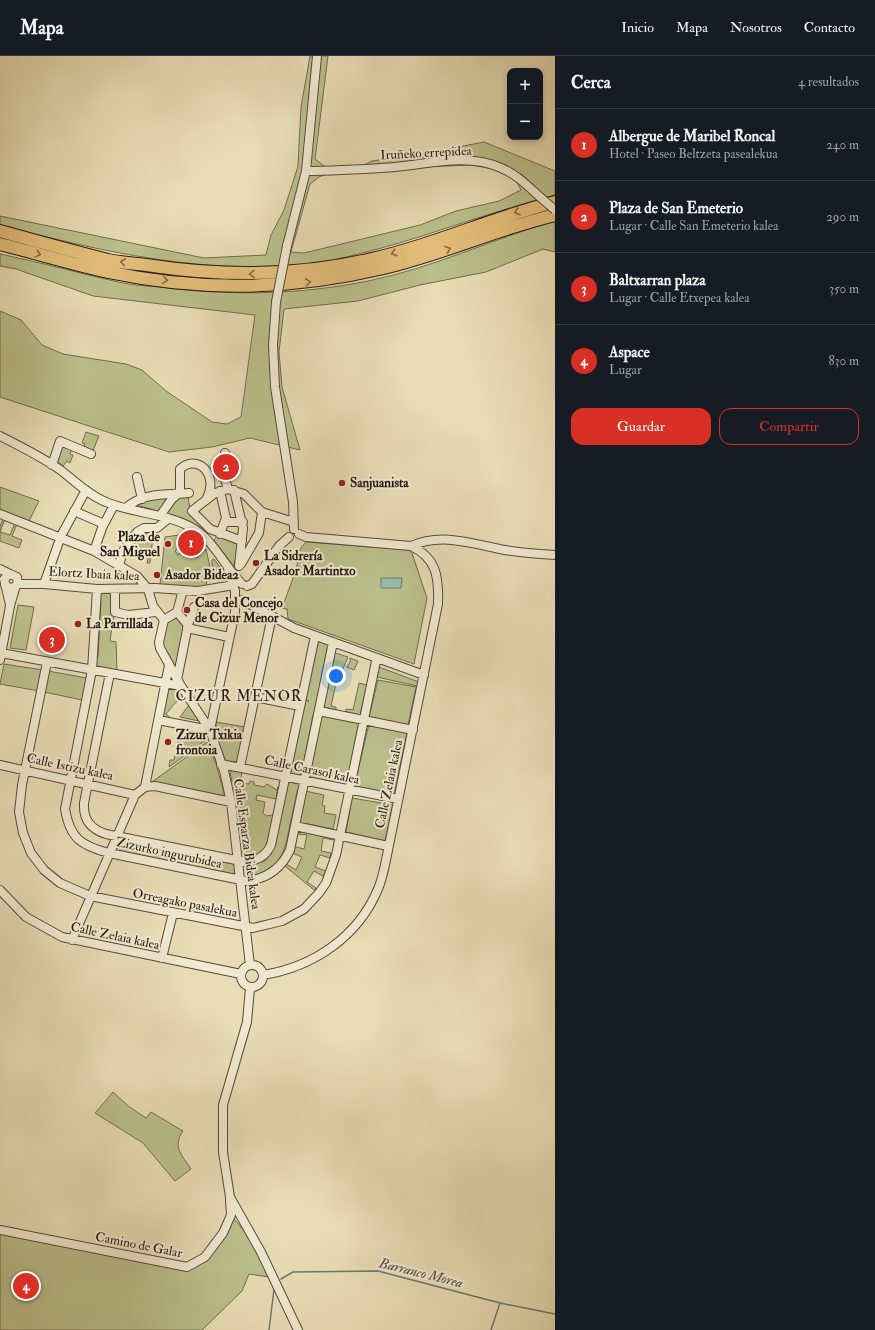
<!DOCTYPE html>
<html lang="es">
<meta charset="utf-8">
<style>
body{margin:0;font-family:"IM FELL Double Pica",serif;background:#20242c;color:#f1f3f6}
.controls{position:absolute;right:12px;top:12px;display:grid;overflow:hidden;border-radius:8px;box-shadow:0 2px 6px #0003}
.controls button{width:36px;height:36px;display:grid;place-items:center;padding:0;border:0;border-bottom:1px solid #363941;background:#171b24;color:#f1f3f6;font:20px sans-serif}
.you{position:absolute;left:336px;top:620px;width:14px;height:14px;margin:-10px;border:3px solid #fff;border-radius:50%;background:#1a73e8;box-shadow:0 0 0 6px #1a73e833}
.badge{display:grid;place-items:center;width:26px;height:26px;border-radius:50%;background:#d93025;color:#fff;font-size:13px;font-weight:700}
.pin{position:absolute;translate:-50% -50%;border:2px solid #fff;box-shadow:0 1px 4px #0006}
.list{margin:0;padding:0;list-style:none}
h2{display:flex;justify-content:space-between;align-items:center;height:52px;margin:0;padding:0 16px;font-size:17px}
h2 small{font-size:13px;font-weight:400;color:#9ea1a6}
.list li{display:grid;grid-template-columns:26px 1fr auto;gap:12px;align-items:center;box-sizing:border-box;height:72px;padding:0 16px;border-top:1px solid #363941}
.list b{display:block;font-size:15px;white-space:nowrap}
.list p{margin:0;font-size:13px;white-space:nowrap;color:#9ea1a6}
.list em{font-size:13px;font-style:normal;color:#9ea1a6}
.actions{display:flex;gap:8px;padding:12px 16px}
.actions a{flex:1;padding:9px 0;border:1px solid #d93025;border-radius:12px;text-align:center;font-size:14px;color:#d93025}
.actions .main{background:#d93025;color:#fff}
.map{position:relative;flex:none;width:555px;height:1274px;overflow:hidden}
header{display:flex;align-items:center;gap:24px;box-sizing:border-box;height:56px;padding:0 20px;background:#171b24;border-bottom:1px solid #363941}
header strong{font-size:19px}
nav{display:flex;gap:22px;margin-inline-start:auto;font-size:14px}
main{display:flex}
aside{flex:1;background:#171b24}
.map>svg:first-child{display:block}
.green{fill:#babf8b;stroke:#706c4e}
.water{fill:#97bcad;stroke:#6a7b6f}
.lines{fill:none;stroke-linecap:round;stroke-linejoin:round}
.stream{stroke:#6a7b6f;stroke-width:1.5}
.minor-casing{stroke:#564a3b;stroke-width:10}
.highway-casing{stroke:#261a12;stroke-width:14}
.minor{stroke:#f0e8cf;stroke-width:8}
.highway{stroke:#e4be7a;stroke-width:12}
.minor-bridge-casing{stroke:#564a3b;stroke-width:10;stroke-linecap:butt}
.minor-bridge{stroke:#f0e8cf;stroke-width:8}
.oneway{stroke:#856c46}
.poi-dot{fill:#8f2418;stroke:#f0e8cf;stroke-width:1.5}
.labels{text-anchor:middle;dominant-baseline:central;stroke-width:4;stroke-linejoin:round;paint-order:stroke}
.street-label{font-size:13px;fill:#261a12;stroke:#f0e8cf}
.poi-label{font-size:13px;font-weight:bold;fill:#261a12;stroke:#f0e8cf;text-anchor:start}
.water-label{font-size:14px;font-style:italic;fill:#484b40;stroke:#f0e8cf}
.quarter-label{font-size:15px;letter-spacing:1px;fill:#261a12;stroke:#f0e8cf}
</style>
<header>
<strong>Mapa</strong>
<nav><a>Inicio</a><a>Mapa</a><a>Nosotros</a><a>Contacto</a></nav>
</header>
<main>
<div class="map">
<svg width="555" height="1274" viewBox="0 0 555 1274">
<rect width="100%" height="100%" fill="#e8dcb5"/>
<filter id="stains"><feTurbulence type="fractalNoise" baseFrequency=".005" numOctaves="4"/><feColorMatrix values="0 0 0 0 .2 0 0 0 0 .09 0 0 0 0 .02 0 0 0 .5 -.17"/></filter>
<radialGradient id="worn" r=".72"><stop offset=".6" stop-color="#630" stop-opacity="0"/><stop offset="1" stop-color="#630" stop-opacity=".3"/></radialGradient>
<path class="green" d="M 310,0 L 328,0 L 315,103 L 328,113 L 341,113 L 319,121 L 310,128 L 291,196 L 304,197 L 420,169 L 456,155 L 499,145 L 521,134 L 517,126 L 499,114 L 471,109 L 353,114 L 372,105 L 427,97 L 484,86 L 555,115 L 555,139 C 485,157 417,185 346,201 C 233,226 110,198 0,169 L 0,160 L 204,202 L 266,199 L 271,179 L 284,154 L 298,110 L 301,51 Z
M 555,165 L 555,196 L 543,193 L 486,216 L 420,229 L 358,245 L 284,253 L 279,296 L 282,331 L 300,394 L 250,382 L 212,391 L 169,396 L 0,341 L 0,255 L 21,264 L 42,289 L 63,298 L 126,308 L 142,314 L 166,335 L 212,366 L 227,368 L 241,361 L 255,259 L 93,240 L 16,213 L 0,210 L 0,198 C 40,206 78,217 118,226 C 132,229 146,230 160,231 C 229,240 299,239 368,225 C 433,212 492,183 555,165 Z
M 86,376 L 99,380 L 92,397 L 83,393 L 85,388 L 82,387 Z
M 62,389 L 72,393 L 70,398 L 73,399 L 70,407 L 67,405 L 63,410 L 57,405 Z
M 0,431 L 39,445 L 29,465 L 0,454 Z
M 188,439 L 190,454 L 203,471 L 202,472 L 182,462 L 133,448 L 152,443 Z
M 3,463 L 5,463 L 0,476 L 10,479 L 15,467 L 17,468 L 12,480 L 22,484 L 19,492 L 0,485 L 0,470 Z
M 149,476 L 153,480 L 150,507 L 147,507 L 148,502 L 124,497 L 137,482 Z
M 179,479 L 185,485 L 175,495 L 178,499 L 186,490 L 197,502 L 206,493 L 210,511 L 203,517 L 207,521 L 206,532 L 160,529 L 165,481 Z
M 217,479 L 239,487 L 234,510 L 214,485 Z
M 306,486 L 411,494 L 427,542 L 414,608 L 288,563 L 287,553 L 282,552 L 296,514 L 300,493 Z
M 214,503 L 225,518 L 221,519 L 212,509 L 212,504 Z
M 99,537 L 112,537 L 114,558 L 110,585 L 116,586 L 117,615 L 96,613 L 95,601 L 98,601 L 101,545 L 98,545 Z
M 18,549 L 34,551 L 26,594 L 10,592 Z
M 173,562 L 178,562 L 186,570 L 178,616 C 168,601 150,576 173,562 Z
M 317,583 L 330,588 L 329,593 L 327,593 L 315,659 L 313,659 L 301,720 L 290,718 L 304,644 L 309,645 L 305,643 Z
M 335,597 L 348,601 L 342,615 L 331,613 Z
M 350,602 L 358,605 L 354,614 L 347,611 L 350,606 Z
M 4,608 L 43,614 L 39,635 L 0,628 Z
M 379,611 L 419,626 L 417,630 L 377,621 Z
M 48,615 L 87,622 L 82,644 L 44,636 Z
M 329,621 L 337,623 L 331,650 L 336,651 L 336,654 L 323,651 Z
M 378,624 L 416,631 L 408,669 L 369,661 Z
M 359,627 L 367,629 L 360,659 L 346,656 L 346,653 L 353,654 Z
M 167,632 L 180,634 L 184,640 L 175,647 L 166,658 L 172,663 L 162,661 Z
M 189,649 L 199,665 L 180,661 Z
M 321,658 L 359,666 L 347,729 L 308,721 Z
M 216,666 L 245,671 L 237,706 L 226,705 L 216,681 Z
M 369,668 L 407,676 L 394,739 L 354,732 Z
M 181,671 L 204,677 L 206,684 L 169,711 L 170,704 L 174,704 Z
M 207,686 L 216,708 L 224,737 L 222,740 L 152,726 Z
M 234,714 L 242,716 L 240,727 L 249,728 L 250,725 L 254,726 L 254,729 L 264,731 L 267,728 L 277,734 L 278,731 L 276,743 L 257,739 L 256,744 L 265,746 L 263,757 L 266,760 L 273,759 C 270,776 268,806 244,802 L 234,740 L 239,741 L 239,739 L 234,736 L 230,716 Z
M 288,725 L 301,726 L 299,735 L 297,735 C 295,746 293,757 290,768 C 285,797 280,815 248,821 L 245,810 L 265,805 L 272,797 Z
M 305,735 L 324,739 L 322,749 L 325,750 L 324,757 L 336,759 L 333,773 L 298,766 Z
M 352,742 L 393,749 L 385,785 L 346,776 Z
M 297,774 L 335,781 L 334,784 L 323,782 L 321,795 L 331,797 L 330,802 L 320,799 L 315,811 L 326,815 L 323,820 L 314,815 L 307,826 L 316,832 L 314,834 L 285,810 L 286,808 L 296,814 L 302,801 L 292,797 L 293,790 L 304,793 L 307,779 L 296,778 Z
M 121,784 L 234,807 L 236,819 L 232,821 L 232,818 L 116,795 Z
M 113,1036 L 128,1050 L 146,1062 L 151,1056 L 183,1075 C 172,1091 182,1099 191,1113 L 175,1125 L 143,1087 L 95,1057 Z
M 231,1159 L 261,1196 L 269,1221 L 249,1218 L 242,1235 L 202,1274 L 0,1274 L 0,1174 L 187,1211 L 205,1201 Z"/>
<path class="water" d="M 381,522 L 402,522 L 401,532 L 381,532 Z"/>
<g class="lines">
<path class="stream" d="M 281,1223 L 293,1216 L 378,1215 L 500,1247 L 555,1258
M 269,1274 L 274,1233
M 491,1274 L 500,1247"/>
<defs>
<path id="minor" d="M 306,115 C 336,115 365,113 395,111 C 428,108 469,97 501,112 C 516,118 528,130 540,141
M 287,190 L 306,115 L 317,0
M 276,246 L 273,289 L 275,331 L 293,446 L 294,473
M 0,380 C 20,390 40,400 59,413 C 74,424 88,439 106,446 C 134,458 168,457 194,473 C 213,484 226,512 242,528
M 225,397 L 222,413 L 228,433
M 52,409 L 60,385 L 91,398
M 137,421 L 142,443
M 234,434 L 243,472 L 239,510
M 126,452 C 143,436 168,439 189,437
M 74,455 L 104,468
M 162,457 L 172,443 L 180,436 L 180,413 C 197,397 219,418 207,442
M 0,458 L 94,495 L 137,520 L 148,533 L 153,550 L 164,564
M 226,466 L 243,466
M 220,478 L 226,462 L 220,435
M 242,485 L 210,473 L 192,455 L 215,437 L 228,433 L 244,438 L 262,456 L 294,466
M 411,490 C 442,476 473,488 505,494 C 522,497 538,498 555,499
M 94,495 L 102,472 L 114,449
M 241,508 L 259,477 L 262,456
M 119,510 L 123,495 L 137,476 L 144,472 L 157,472 L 168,463
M 228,512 L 235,535 L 235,556 L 210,674 L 224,715 L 231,746 L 250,909
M 0,513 L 10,518
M 17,528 L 44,528 L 97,533 L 155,532 L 198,535 L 234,529
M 44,528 L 61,480 L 86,434
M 5,529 L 10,532 L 15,531 L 18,528 L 17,521 L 10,518 L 4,523 L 10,549
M 247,530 L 252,528 L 279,490 L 289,481
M 97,533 L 92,614 L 65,753 C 70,783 82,790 109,797 L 246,825 C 267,823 281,813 290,794 L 333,586
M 115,533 L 115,556 L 128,559 L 156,556
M 242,544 L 294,572 L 424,619
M 177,556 L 188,569 L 177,624
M 164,564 L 159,586 L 160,592 L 181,630 L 210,674
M 164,564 L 177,556 L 183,534
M 188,569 L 194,551
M 187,572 L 229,581
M 1,597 L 181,630
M 0,604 L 10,550 L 16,529
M 47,606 L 22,729 L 19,756 L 23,777 L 31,797 L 44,814 L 60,827 L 90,840 L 253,872 L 282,865 L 304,853 L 319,837 L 326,827 L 336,799 L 376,605
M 110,617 L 84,747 C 83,763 90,773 106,778 L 246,806 C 258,804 266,800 271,789 L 315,580
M 255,641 L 300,650
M 319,655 L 413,674
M 158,664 L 210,674
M 221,708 L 398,743
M 0,709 L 135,739
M 240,711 L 272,560
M 145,731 L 169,609
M 295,770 L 388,790
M 0,834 L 26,861 L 62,881 L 241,918
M 72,884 L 135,739 L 145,731 L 155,730 L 231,746
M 162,902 L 173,857
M241 920a11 11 0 1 1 22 0a11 11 0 1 1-22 0Z
M 263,919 C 313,911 358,881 378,833 C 382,824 384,814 386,804 L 438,548 C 439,522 437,502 411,490 L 306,481 L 299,478
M 250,932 L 247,966 L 223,1049 L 223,1096 L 230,1141 L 261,1196 L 298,1274
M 0,1174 L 187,1211 L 205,1201 L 223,1177 L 231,1159 L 230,1144"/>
<path id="highway" d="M 0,175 C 36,185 72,195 108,204 C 123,207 139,208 153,210 C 228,221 302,220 376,202 C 437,188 494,161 555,146
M 0,188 C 36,197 72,208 108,216 C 198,235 290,234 379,213 C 439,200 495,173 555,159"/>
</defs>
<use href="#minor" class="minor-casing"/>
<use href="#highway" class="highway-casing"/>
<use href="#minor" class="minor"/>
<use href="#highway" class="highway"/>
<defs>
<path id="minor-bridge" d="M 540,141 L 555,154
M 276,246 L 287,190"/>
</defs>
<use href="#minor-bridge" class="minor-bridge-casing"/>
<use href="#minor-bridge" class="minor-bridge"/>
</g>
<defs><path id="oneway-chevron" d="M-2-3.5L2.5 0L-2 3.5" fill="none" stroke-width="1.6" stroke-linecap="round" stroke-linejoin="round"/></defs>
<g class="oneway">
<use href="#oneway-chevron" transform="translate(517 156) rotate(161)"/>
<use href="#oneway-chevron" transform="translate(448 193) rotate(-20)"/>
<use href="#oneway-chevron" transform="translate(394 197) rotate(164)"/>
<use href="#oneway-chevron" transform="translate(38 198) rotate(15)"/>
<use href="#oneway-chevron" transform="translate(123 206) rotate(-172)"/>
<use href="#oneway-chevron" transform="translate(252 218) rotate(179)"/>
<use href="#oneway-chevron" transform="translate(165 224) rotate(8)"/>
<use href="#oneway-chevron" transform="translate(308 226) rotate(-7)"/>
</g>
<g class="poi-dot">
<circle cx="342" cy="427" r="4"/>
<circle cx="168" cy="488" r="4"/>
<circle cx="256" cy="507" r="4"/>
<circle cx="157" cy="519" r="4"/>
<circle cx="187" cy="554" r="4"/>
<circle cx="78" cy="568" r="4"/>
<circle cx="168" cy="686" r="4"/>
</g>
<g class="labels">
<g class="street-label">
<text transform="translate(426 97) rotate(-3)">Iruñeko errepidea</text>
<text transform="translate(94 518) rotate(3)">Elortz Ibaia kalea</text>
<text transform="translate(70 711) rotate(12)">Calle Istizu kalea</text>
<text transform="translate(312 714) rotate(12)">Calle Carasol kalea</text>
<text transform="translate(389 728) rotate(-78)">Calle Zelaia kalea</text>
<text transform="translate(247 788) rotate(82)">Calle Esparza Bidea kalea</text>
<text transform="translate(169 797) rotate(12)">Zizurko ingurubidea</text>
<text transform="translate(185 847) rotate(11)">Orreagako pasalekua</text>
<text transform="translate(115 880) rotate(12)">Calle Zelaia kalea</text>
<text transform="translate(139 1189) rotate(11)">Camino de Galar</text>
</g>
<g class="poi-label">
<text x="350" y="427">Sanjuanista</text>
<text x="160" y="481" text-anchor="end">Plaza de<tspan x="160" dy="15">San Miguel</tspan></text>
<text x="264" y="500">La Sidrería<tspan x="264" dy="15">Asador Martintxo</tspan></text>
<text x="165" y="519">Asador Bidea2</text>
<text x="195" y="547">Casa del Concejo<tspan x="195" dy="15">de Cizur Menor</tspan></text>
<text x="86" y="568">La Parrillada</text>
<text x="176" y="679">Zizur Txikia<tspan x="176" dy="15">frontoia</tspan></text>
</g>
<g class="water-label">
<text transform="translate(421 1217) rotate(14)">Barranco Morea</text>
</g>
<g class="quarter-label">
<text x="239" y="640">CIZUR MENOR</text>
</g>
</g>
<rect width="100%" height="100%" filter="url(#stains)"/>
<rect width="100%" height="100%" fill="url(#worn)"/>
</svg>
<div class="controls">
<button>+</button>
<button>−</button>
</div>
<div class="you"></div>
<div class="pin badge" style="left:191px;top:487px">1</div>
<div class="pin badge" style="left:226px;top:411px">2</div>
<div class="pin badge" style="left:52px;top:584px">3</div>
<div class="pin badge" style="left:26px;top:1230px">4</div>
</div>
<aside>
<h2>Cerca<small>4 resultados</small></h2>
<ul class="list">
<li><span class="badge">1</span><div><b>Albergue de Maribel Roncal</b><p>Hotel · Paseo Beltzeta pasealekua</p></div><em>240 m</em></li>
<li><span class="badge">2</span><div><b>Plaza de San Emeterio</b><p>Lugar · Calle San Emeterio kalea</p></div><em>290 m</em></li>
<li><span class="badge">3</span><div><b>Baltxarran plaza</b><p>Lugar · Calle Etxepea kalea</p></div><em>350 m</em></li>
<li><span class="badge">4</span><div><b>Aspace</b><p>Lugar</p></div><em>830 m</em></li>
</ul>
<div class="actions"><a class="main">Guardar</a><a>Compartir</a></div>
</aside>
</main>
